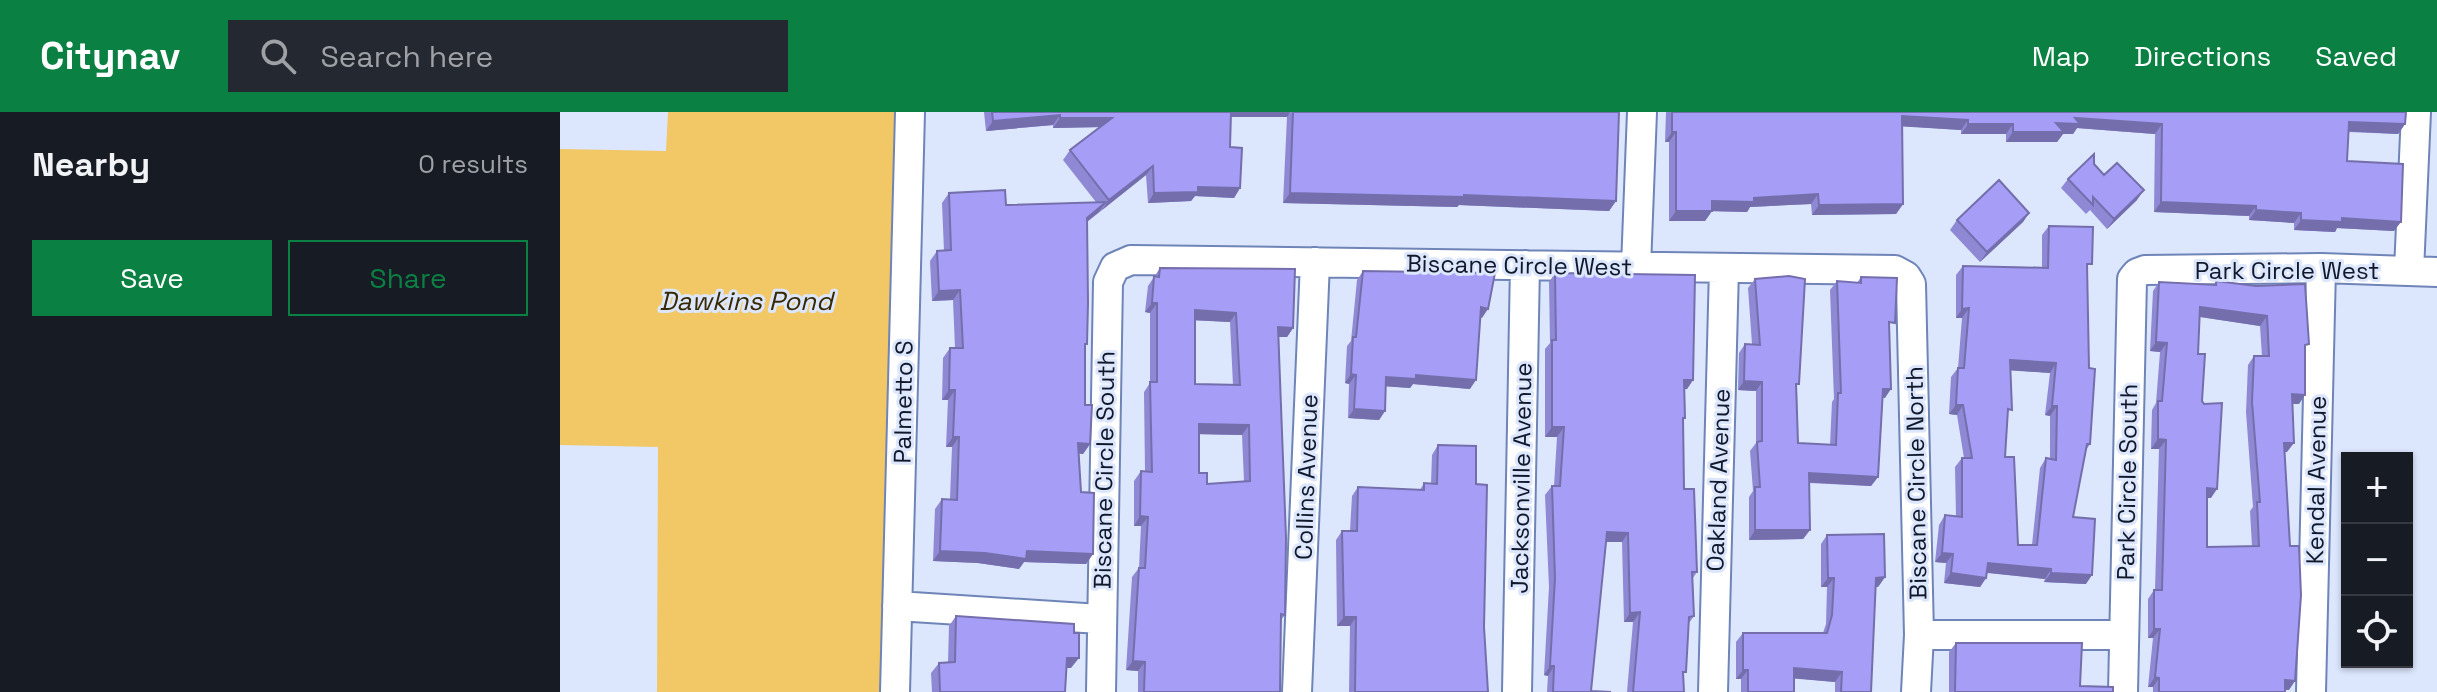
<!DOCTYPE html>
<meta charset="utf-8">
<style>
body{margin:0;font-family:"Space Grotesk",sans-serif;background:#242831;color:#f1f3f6}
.controls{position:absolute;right:24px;bottom:24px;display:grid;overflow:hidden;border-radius:0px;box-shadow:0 2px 6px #0004}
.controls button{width:72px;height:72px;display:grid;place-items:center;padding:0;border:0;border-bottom:2px solid #363941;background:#171b24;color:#f1f3f6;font:40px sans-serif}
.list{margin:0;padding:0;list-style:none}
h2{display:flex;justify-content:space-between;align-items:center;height:104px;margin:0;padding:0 32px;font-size:34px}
h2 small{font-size:26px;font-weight:400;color:#9ea1a6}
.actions{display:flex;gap:16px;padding:24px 32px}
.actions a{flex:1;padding:18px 0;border:2px solid #0b8043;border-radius:0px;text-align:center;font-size:28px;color:#0b8043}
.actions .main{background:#0b8043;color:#fff}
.icon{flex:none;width:44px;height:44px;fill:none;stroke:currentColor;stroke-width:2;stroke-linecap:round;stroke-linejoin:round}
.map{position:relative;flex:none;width:1877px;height:580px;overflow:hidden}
header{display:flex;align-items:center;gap:48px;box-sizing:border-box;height:112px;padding:0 40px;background:#0b8043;color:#fff}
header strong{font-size:38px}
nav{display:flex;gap:44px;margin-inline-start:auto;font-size:28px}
.search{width:560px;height:72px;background:#242831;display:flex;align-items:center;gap:20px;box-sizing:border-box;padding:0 28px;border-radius:0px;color:#9ea1a6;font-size:30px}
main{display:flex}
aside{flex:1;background:#171b24}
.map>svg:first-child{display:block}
.water{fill:#f1c865}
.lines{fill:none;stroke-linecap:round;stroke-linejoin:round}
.minor-casing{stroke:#6f84b7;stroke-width:32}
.minor{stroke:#fff;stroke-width:28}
.wall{fill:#8f88d4;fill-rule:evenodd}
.shaded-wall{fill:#746fac}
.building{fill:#a69ef6;stroke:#746fac;stroke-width:2;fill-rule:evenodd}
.labels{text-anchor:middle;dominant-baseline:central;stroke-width:6;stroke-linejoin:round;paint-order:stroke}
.street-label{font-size:24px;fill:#10182b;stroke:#dce6fc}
.water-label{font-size:26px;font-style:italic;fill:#392900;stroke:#dce6fc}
</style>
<header>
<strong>Citynav</strong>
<div class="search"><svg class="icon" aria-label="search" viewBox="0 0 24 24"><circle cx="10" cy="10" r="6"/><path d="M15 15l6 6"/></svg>Search here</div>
<nav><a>Map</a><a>Directions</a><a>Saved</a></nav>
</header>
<main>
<aside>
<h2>Nearby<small>0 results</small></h2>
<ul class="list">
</ul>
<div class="actions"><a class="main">Save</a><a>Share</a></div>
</aside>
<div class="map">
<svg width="1877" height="580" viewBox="0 0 1877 580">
<rect width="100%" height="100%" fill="#dce6fc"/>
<path class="water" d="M 108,0 L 360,0 L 347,580 L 97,580 L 98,335 L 0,333 L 0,37 L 106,39 Z"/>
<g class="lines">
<defs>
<path id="minor" d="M 1076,155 L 1082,0
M 1849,159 L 1856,0
M 337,494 L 540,507
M 1359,523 L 1563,523
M 335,580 L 350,0
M 541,580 L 548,170 L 555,155 L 571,148 L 1335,158 L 1346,164 L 1351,172 L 1359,523 L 1356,580
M 737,580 L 755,150
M 957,580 L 965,153
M 1153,580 L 1164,156
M 1563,580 L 1572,167 L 1577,161 L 1585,158 L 1761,156 L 1877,160
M 1751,580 L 1761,156"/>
</defs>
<use href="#minor" class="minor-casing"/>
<use href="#minor" class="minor"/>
</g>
<path class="wall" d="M 424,0 L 1059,0 L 1056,89 L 1049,99 L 899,93 L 897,95 L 723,91 L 727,5 L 671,5 L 670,35 L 680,76 L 674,86 L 635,84 L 631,89 L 588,91 L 586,63 L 527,110 L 525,293 L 530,332 L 523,342 L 519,341 L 521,380 L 533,442 L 526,452 L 464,450 L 459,457 L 418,451 L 373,449 L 375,397 L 382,387 L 390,387 L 392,335 L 386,335 L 388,288 L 382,288 L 383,246 L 390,236 L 395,236 L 393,188 L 372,189 L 370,149 L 377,139 L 384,139 L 382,91 L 389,81 L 446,93 L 536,90 L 503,48 L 510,38 L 539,15 L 493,16 L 493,13 L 426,19 Z
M 1106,0 L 1846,0 L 1845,12 L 1838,22 L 1788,20 L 1787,49 L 1834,119 L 1777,116 L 1775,120 L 1734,118 L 1734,111 L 1689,108 L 1689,104 L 1594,100 L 1595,22 L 1517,16 L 1513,22 L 1503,22 L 1497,30 L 1446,30 L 1446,22 L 1401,22 L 1401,18 L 1342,14 L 1343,92 L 1336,102 L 1252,103 L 1251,92 L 1190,95 L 1187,100 L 1152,99 L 1145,109 L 1109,109 L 1109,30 L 1105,30 Z
M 1534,52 L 1544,63 L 1577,88 L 1547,117 L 1530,98 L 1526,102 L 1501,76 L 1508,67 Z
M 1469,101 L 1463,110 L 1420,150 L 1390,118 L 1397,108 Z
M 1489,114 L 1527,160 L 1530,332 L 1526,338 L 1513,405 L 1526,472 L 1484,470 L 1485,467 L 1427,461 L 1426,466 L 1420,475 L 1384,471 L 1386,451 L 1375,450 L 1379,413 L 1385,403 L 1396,404 L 1395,355 L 1402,346 L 1404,346 L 1397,303 L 1389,302 L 1391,265 L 1398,256 L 1402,206 L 1396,206 L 1396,163 L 1403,154 L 1482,155 L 1482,123 ZM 1451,258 L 1490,261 L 1485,303 L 1490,304 L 1490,347 L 1486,346 L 1480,356 L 1472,433 L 1458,433 L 1445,345 Z
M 600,156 L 733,216 L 727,225 L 719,225 L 725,503 L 720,509 L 720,580 L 578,580 L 578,559 L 566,558 L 572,465 L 579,456 L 581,414 L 574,414 L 574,369 L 581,359 L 585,359 L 584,280 L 590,271 L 590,201 L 585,200 L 588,174 ZM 635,208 L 670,210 L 673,273 L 635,272 ZM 639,322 L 682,323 L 684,369 L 647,372 L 639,361 Z
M 803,159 L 922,206 L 920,205 L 910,277 L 853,272 L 850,276 L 826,274 L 825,299 L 819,308 L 788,306 L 789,272 L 785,271 L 787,234 L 791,229 L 797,168 Z
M 995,161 L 1133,268 L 1127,277 L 1125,277 L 1125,306 L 1123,309 L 1124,377 L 1137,460 L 1133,466 L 1134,504 L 1129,511 L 1123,565 L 1124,580 L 1067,580 L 1073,510 L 1064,510 L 1062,430 L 1046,430 L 1031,579 L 1050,580 L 987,580 L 988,564 L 984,563 L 989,475 L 985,383 L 992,374 L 994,374 L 997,325 L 985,325 L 985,237 L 990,231 L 989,170 Z
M 1301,165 L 1330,218 L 1325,286 L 1323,286 L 1318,365 L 1311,374 L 1249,371 L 1250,418 L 1243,427 L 1189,428 L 1189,385 L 1193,379 L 1190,339 L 1196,331 L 1196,279 L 1178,278 L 1179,241 L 1185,232 L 1192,232 L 1188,176 L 1195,167 L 1237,275 L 1238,331 L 1270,333 L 1272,290 L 1274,287 L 1270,178 L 1277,169 L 1297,171 Z
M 1656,169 L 1696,174 L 1745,236 L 1739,292 L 1733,292 L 1727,340 L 1725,340 L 1729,578 L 1725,578 L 1725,580 L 1593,580 L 1593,575 L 1588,575 L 1593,526 L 1588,526 L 1588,487 L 1594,478 L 1595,478 L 1599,337 L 1591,337 L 1592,298 L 1596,291 L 1600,240 L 1590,239 L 1593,179 L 1599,170 L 1654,173 ZM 1640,205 L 1700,214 L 1702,244 L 1694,244 L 1688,253 L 1686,300 L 1693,395 L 1690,399 L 1692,434 L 1647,435 L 1647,386 L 1651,386 L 1638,242 Z
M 878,333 L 916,372 L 928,580 L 789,580 L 790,514 L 777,514 L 776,428 L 782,419 L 790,419 L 792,384 L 798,375 L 860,378 L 864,371 L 871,372 L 872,343 Z
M 1267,423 L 1325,465 L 1318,475 L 1316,475 L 1311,580 L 1275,580 L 1275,570 L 1234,566 L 1234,580 L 1181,580 L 1181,567 L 1176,567 L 1176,530 L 1183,521 L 1263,521 L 1266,512 L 1267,475 L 1261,475 L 1261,432 Z
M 396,504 L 511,556 L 507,556 L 505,580 L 372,580 L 371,561 L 379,551 L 388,550 L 389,514 Z
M 1396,531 L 1520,574 L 1553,580 L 1389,580 L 1389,540 Z"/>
<path class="shaded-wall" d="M 668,0 L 730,0 L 727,5 L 664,5 Z
M 500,3 L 493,13 L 426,19 L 433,9 Z
M 1342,4 L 1408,8 L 1401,18 L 1335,14 Z
M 500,6 L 552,6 L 545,15 L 493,16 Z
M 1515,6 L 1602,12 L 1595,22 L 1517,16 L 1513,22 L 1503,22 L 1497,30 L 1446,30 L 1453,20 L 1496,11 Z
M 1789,10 L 1845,12 L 1838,22 L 1782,19 Z
M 1408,12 L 1453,12 L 1446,22 L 1401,22 Z
M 1112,20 L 1116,20 L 1109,30 L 1105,30 Z
M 593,54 L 586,63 L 542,98 L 549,88 Z
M 638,75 L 680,76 L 674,86 L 635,84 L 631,89 L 588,91 L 594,81 Z
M 1584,78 L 1577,88 L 1547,117 L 1554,107 Z
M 730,81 L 904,83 L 1056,89 L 1049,99 L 899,93 L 897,95 L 723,91 Z
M 1258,82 L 1251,92 L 1190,95 L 1187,100 L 1145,99 L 1152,89 Z
M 546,90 L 539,100 L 519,116 L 527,106 Z
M 1601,90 L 1696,94 L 1689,104 L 1594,100 Z
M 1343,92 L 1336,102 L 1252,103 L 1259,93 Z
M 1696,98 L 1741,101 L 1734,111 L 1689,108 Z
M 1116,99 L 1152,99 L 1145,109 L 1109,109 Z
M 1469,101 L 1463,110 L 1420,150 L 1427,140 Z
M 1782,106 L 1841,110 L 1834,119 L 1777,116 L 1775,120 L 1734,118 L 1741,108 Z
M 400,178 L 393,188 L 372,189 L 379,179 Z
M 592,191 L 597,191 L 590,201 L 585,200 Z
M 921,195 L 928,197 L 922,206 L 915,204 Z
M 1640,195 L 1707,204 L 1700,214 L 1634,204 Z
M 1409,196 L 1402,206 L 1396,206 L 1402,197 Z
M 635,198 L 676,201 L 670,210 L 628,208 Z
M 718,215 L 733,216 L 727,225 L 712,225 Z
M 1596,230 L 1607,231 L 1600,240 L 1590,239 Z
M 1450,248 L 1496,251 L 1490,261 L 1444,258 Z
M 791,262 L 796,263 L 789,272 L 785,271 Z
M 856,263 L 916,268 L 910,277 L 853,272 L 850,276 L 820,274 L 826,265 Z
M 1124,268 L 1133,268 L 1127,277 L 1118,278 Z
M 1184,269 L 1202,270 L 1196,279 L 1178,278 Z
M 1323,277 L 1331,277 L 1325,286 L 1317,286 Z
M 389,278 L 395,278 L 388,288 L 382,288 Z
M 1732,282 L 1745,283 L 1739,292 L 1726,292 Z
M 1396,293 L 1403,293 L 1397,303 L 1389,302 Z
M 1492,294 L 1497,294 L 1490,304 L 1485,303 Z
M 794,297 L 825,299 L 819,308 L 788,306 Z
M 639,312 L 689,313 L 682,323 L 632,322 Z
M 992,315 L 1004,315 L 997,325 L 985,325 Z
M 393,325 L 399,325 L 392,335 L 386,335 Z
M 1598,327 L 1606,328 L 1599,337 L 1591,337 Z
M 518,331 L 530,332 L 523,342 L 511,341 Z
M 1724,331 L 1734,331 L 1727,340 L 1717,340 Z
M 1249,361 L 1318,365 L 1311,374 L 1242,370 Z
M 1647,376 L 1657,377 L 1651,386 L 1640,386 Z
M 580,404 L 588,405 L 581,414 L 574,414 Z
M 1195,418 L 1250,418 L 1243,427 L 1189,428 Z
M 1047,420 L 1068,421 L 1062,430 L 1040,430 Z
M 380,439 L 467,439 L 533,442 L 526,452 L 464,450 L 459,457 L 418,451 L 373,449 Z
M 1382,441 L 1393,442 L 1386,451 L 1375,450 Z
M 1428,451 L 1491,457 L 1485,467 L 1421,460 Z
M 1391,461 L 1426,466 L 1420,475 L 1384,471 Z
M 1491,461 L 1532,463 L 1526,472 L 1484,470 Z
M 1325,465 L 1318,475 L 1310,475 L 1316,466 Z
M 1268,466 L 1274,466 L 1267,475 L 1261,475 Z
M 1080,500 L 1073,510 L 1064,510 L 1070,501 Z
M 784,505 L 796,505 L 790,514 L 777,514 Z
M 1594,517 L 1600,517 L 1593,526 L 1588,526 Z
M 507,546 L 519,546 L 511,556 L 500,556 Z
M 573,549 L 585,550 L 578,559 L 566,558 Z
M 990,554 L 994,554 L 988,564 L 984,563 Z
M 1234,556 L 1282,560 L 1275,570 L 1228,566 Z
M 1183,558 L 1188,558 L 1181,567 L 1176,567 Z
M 1595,565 L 1599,566 L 1593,575 L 1588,575 Z
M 1725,568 L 1735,569 L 1729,578 L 1718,577 Z"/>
<path class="building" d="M 432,0 L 671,0 L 670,35 L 682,36 L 680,76 L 638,75 L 638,80 L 594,81 L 593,54 L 549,88 L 510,38 L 552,6 L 500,6 L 500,3 L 433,9 Z
M 733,0 L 1059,0 L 1056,89 L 904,83 L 904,85 L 730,81 Z
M 1112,0 L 1846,0 L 1845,12 L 1789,10 L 1787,49 L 1843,52 L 1841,110 L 1782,106 L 1782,110 L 1741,108 L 1741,101 L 1696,98 L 1696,94 L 1601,90 L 1602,12 L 1515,6 L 1520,12 L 1496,11 L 1504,20 L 1453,20 L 1453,12 L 1408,12 L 1408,8 L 1342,4 L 1343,92 L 1259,93 L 1258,82 L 1194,86 L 1194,90 L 1152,89 L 1152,99 L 1116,99 L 1116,20 L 1112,20 Z
M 1534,42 L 1534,52 L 1544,63 L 1557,51 L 1584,78 L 1554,107 L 1533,85 L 1533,93 L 1508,67 Z
M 1439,68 L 1469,101 L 1427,140 L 1397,108 Z
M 445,78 L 446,93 L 546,90 L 527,106 L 528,191 L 527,232 L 525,232 L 525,293 L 532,293 L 530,332 L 518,331 L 521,380 L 534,381 L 533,442 L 467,439 L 466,447 L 425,441 L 380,439 L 382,387 L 397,388 L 399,325 L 393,325 L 395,278 L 389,278 L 390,236 L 403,236 L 400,178 L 379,179 L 377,139 L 391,138 L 389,81 Z
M 1489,114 L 1533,115 L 1532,152 L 1527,152 L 1529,256 L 1535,257 L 1530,332 L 1527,332 L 1513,405 L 1535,407 L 1532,463 L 1491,461 L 1491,457 L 1428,451 L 1426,466 L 1391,461 L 1393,442 L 1382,441 L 1385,403 L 1402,405 L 1402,346 L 1412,346 L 1403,293 L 1396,293 L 1398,256 L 1404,256 L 1409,196 L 1402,197 L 1403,154 L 1488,156 ZM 1450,248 L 1496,251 L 1492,294 L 1497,294 L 1496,348 L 1486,346 L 1477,433 L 1458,433 L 1454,345 L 1445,345 L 1448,297 L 1452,298 Z
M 600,156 L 735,157 L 733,216 L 718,215 L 726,426 L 725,503 L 721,502 L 720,580 L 584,580 L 585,550 L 573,549 L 579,456 L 585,456 L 588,405 L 580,404 L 581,359 L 592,360 L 590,270 L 597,270 L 597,191 L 592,191 L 594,164 L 599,165 ZM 635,198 L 676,201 L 680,273 L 635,272 ZM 639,312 L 689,313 L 690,369 L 647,372 L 647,361 L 639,361 Z
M 803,159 L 935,161 L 928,197 L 921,195 L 916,268 L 856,263 L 856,267 L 826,265 L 825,299 L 794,297 L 796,263 L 791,262 L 793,225 L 796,225 Z
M 995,161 L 1135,163 L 1133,268 L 1124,268 L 1125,306 L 1123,306 L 1124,377 L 1134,377 L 1137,460 L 1132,460 L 1134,504 L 1129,505 L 1126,560 L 1123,560 L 1124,580 L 1073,580 L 1080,500 L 1070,501 L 1068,421 L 1047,420 L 1031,579 L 1051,580 L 993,580 L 994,554 L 990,554 L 995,466 L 992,374 L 1000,374 L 1004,315 L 992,315 L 992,228 L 996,228 Z
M 1229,164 L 1245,167 L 1239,272 L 1236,272 L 1238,331 L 1276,333 L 1278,281 L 1281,281 L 1277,169 L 1301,171 L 1301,165 L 1337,166 L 1335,211 L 1329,210 L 1331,277 L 1323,277 L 1318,365 L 1249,361 L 1250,418 L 1195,418 L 1195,375 L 1200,375 L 1197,330 L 1202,329 L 1202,270 L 1184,269 L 1185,232 L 1200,233 L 1195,167 Z
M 1656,169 L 1696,174 L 1745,172 L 1749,232 L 1745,233 L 1745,283 L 1732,282 L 1734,331 L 1724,331 L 1730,434 L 1739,434 L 1741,483 L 1735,569 L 1725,568 L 1725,580 L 1599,580 L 1599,566 L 1595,565 L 1600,517 L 1594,517 L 1594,478 L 1602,478 L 1606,328 L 1598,327 L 1598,289 L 1602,289 L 1607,231 L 1596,230 L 1599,170 L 1656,173 ZM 1640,195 L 1707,204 L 1709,244 L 1694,244 L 1692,290 L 1700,390 L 1697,390 L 1699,434 L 1647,435 L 1647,376 L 1657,377 L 1662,291 L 1644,292 L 1642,289 L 1645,242 L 1638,242 Z
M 878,333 L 916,334 L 916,372 L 927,373 L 924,515 L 928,580 L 795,580 L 796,505 L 784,505 L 782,419 L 797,419 L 798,375 L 864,378 L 864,371 L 877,372 Z
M 1324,422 L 1325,465 L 1316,466 L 1311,580 L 1281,580 L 1282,560 L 1234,556 L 1234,580 L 1188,580 L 1188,558 L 1183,558 L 1183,521 L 1267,521 L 1272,503 L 1274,466 L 1268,466 L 1267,423 Z
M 396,504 L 514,512 L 514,521 L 519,521 L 519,546 L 507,546 L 505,580 L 380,580 L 379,551 L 395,550 Z
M 1396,531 L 1522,531 L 1520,574 L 1553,575 L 1553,580 L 1395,580 Z"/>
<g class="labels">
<g class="street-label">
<text transform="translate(959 153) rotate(1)">Biscane Circle West</text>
<text x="1727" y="158">Park Circle West</text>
<text transform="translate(343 290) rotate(-89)">Palmetto S</text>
<text transform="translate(544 358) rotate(-89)">Biscane Circle South</text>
<text transform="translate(746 365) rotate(-88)">Collins Avenue</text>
<text transform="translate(961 366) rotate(-89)">Jacksonville Avenue</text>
<text transform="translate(1158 368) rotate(-88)">Oakland Avenue</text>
<text transform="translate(1756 368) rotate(-89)">Kendal Avenue</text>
<text transform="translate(1567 370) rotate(-89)">Park Circle South</text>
<text transform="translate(1356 371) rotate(-91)">Biscane Circle North</text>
</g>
<g class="water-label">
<text x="186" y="189">Dawkins Pond</text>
</g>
</g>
</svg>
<div class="controls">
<button>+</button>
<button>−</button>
<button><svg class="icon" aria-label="locate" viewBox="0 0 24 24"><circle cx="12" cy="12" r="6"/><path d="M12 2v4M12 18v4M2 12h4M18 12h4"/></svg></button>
</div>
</div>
</main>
